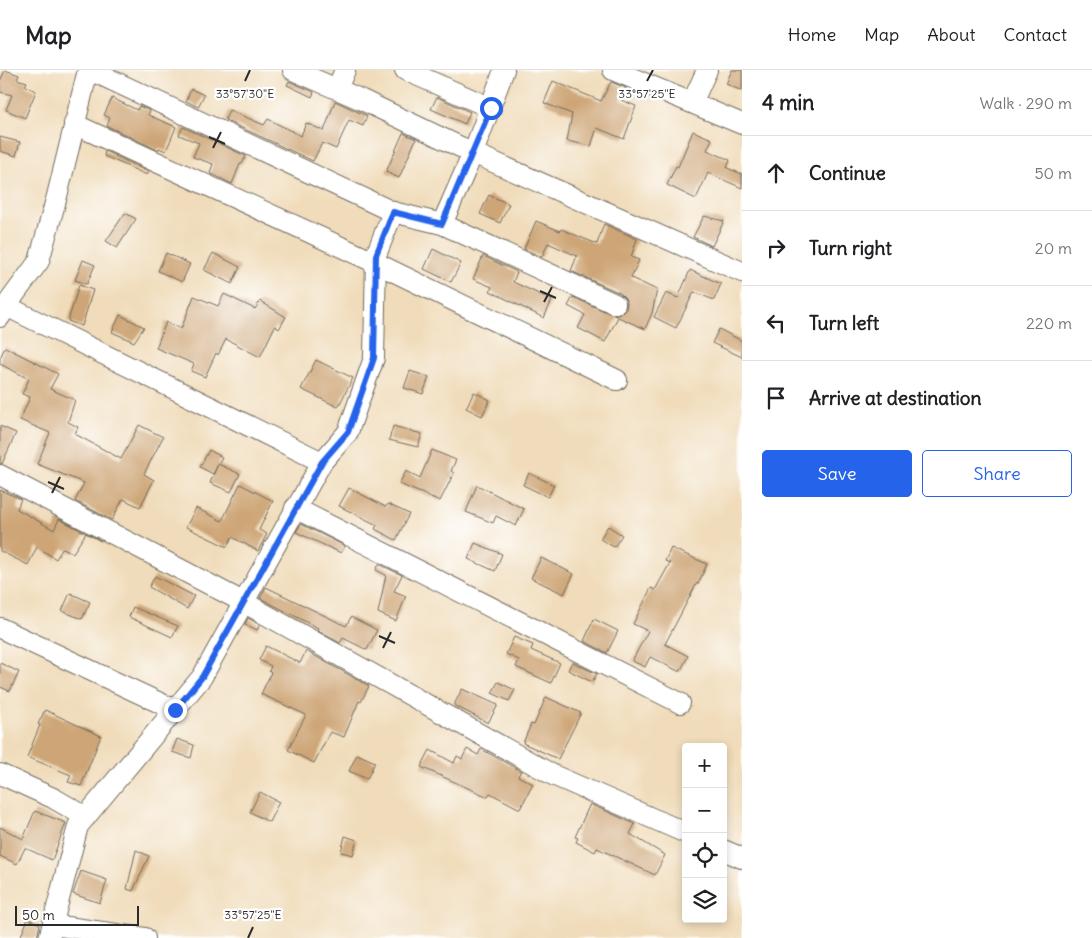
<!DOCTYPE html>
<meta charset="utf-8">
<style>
body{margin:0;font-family:Delius,sans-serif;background:#f6f6f6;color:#202124}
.controls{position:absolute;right:15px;bottom:15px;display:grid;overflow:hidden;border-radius:5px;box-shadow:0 2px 8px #0003}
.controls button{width:45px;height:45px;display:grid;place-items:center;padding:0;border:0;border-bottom:1px solid #e0e0e0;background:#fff;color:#202124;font:25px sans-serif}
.scale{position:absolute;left:15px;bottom:12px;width:124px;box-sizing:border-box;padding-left:5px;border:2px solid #2b2b2b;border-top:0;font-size:14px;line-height:18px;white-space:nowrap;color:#2b2b2b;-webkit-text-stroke:4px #fff;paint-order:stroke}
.stop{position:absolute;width:15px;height:15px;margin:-11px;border:4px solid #2563eb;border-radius:50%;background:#fff}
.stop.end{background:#2563eb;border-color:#fff;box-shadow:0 1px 5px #0008}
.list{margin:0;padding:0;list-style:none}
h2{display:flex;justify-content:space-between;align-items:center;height:65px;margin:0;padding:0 20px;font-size:21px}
h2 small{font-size:16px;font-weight:400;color:#757577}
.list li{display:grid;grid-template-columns:32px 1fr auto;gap:15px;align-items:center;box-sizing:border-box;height:75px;padding:0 20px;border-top:1px solid #e0e0e0}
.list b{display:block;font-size:19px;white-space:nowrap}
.list em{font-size:16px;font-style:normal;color:#757577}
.actions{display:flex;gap:10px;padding:15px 20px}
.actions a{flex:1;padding:11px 0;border:1px solid #2563eb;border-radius:5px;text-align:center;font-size:18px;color:#2563eb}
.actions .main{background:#2563eb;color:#fff}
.icon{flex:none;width:28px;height:28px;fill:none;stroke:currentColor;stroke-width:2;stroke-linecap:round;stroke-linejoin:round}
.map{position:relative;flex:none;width:742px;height:868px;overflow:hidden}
header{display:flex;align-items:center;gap:30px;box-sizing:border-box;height:70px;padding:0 25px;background:#fff;border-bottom:1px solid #e0e0e0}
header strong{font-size:24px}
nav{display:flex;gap:28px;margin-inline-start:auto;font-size:18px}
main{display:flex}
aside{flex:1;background:#fff}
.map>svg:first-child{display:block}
.building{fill:#cda576}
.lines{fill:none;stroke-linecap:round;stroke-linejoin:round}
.minor-casing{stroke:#70695d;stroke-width:22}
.minor{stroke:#fff;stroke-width:20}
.route{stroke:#2563eb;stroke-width:6}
.ticks{fill:none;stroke:#2b2b2b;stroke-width:2}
.ticks-label{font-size:12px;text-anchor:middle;fill:#2b2b2b;stroke:#fff;stroke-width:4.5;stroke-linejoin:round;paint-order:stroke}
</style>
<header>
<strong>Map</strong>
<nav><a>Home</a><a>Map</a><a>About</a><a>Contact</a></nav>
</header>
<main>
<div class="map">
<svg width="742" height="868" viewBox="0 0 742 868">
<rect width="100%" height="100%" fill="#fff"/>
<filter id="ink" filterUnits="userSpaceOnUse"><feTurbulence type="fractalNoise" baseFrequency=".02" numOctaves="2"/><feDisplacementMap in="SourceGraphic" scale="10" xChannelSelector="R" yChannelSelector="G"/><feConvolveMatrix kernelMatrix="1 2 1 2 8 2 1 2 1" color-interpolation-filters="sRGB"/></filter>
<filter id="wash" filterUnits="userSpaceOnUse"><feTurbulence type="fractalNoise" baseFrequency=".0096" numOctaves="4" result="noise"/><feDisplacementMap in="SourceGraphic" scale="20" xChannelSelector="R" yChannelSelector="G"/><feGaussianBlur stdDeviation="1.12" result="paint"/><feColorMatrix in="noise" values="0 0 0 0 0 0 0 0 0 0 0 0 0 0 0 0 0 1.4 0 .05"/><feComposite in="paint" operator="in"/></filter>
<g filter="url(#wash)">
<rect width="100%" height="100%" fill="#f0dcba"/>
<g id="blocks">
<path class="building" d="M 5,0 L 19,5 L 17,9 L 27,12 L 25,16 L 36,21 L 25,48 L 6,40 L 12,25 L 0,22 L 0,11 Z
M 732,0 L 742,0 L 742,21 L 726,14 Z
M 289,11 L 314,22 L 312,27 L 287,15 Z
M 553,11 L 601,31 L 611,12 L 626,18 L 621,30 L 636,36 L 624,69 L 597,58 L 591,76 L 567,71 L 572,44 L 544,33 Z
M 191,19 L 204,25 L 198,37 L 186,31 Z
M 437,27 L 470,42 L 465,54 L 431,39 Z
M 112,28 L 137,40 L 139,36 L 150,41 L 148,45 L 176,57 L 166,81 L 159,78 L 158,80 L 107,56 L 110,48 L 104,45 Z
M 335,31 L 367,46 L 363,56 L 349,50 L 336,79 L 322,73 L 313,91 L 225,50 L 229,40 L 264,55 L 268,49 L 301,66 L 306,53 L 324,61 Z
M 183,57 L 246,86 L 242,94 L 240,94 L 232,114 L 210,103 L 213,94 L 193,87 L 199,73 L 179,65 Z
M 693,61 L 712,69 L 707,80 L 730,90 L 727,98 L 742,104 L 742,118 L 708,103 L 696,129 L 667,115 L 676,96 L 678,97 Z
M 403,63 L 416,69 L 399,108 L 386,102 Z
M 0,67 L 20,72 L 16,86 L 0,81 Z
M 105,81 L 149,102 L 147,105 L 104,86 Z
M 489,125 L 509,134 L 500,153 L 480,144 Z
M 125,143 L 136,149 L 117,178 L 106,171 Z
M 704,146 L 724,151 L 712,176 L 693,167 Z
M 536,151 L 560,161 L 561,159 L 597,174 L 604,154 L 637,169 L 631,187 L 639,190 L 631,208 L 657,220 L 652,243 L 645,259 L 618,247 L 605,272 L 578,258 L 585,245 L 568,236 L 573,227 L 616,246 L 621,244 L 626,239 L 627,233 L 625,228 L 620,223 L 571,201 L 577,186 L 548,173 L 542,187 L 524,179 Z
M 433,179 L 461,193 L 451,212 L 424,199 Z
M 166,183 L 190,194 L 182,212 L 158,201 Z
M 213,183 L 240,197 L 232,214 L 204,200 Z
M 483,186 L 517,202 L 513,212 L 552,230 L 544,248 L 490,221 L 492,217 L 473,209 Z
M 83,190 L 95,195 L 87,214 L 75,210 Z
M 690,200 L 721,214 L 714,230 L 694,222 L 676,258 L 654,247 L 666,223 L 678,228 Z
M 79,215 L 93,220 L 82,256 L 68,251 Z
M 224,224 L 255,239 L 260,231 L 286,247 L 279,259 L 275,256 L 260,287 L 226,269 L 218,285 L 216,283 L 205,307 L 191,301 L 194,294 L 156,278 L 166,252 L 181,259 L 194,226 L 218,236 Z
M 120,245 L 144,257 L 134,272 L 112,262 Z
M 719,259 L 742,271 L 742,287 L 712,273 Z
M 5,277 L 58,304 L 50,319 L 75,330 L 68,352 L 78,357 L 75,364 L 121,389 L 139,355 L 163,367 L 144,404 L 154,410 L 140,437 L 123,429 L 112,450 L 75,431 L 84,413 L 37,394 L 50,363 L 20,350 L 30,327 L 22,324 L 29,309 L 0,294 L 0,288 Z
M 316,290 L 353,308 L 338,337 L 301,319 Z
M 410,301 L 429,307 L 423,324 L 404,318 Z
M 474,322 L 490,330 L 482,346 L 466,338 Z
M 0,356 L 16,363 L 2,394 L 0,393 Z
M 393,356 L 422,364 L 418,377 L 389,370 Z
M 209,380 L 222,387 L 213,404 L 200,397 Z
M 432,380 L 456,390 L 451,401 L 454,403 L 440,431 L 399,414 L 406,401 L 420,408 Z
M 218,394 L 240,404 L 231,422 L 210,413 Z
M 529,403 L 554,415 L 548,427 L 523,415 Z
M 240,414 L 273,431 L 259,460 L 267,464 L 258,481 L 232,467 L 227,477 L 186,457 L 196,438 L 222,451 Z
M 477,415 L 524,439 L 516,456 L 496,446 L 493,453 L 466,442 Z
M 349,418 L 386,437 L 388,434 L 409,444 L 396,470 L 375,459 L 377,455 L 339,436 Z
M 0,420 L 21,429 L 17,439 L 54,460 L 59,449 L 101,471 L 86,463 L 73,483 L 63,478 L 56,489 L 37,477 L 28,495 L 0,481 Z
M 301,454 L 345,476 L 341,483 L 296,462 Z
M 608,456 L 622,465 L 614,477 L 600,469 Z
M 475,473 L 502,484 L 495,501 L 468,489 Z
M 671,478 L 707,494 L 698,514 L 697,513 L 665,574 L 688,586 L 680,602 L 650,587 L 645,597 L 632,591 L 648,561 L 633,554 L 651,518 L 655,520 L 670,493 L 665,491 Z
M 541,488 L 574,504 L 564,524 L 531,508 Z
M 379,494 L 402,505 L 394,521 L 406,526 L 396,551 L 378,543 L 386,505 L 376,500 Z
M 155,506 L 194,526 L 187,539 L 149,517 Z
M 266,517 L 346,556 L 351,547 L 377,560 L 367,580 L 343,568 L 340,573 L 317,560 L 318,558 L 260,528 Z
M 70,523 L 90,532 L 82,549 L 62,541 Z
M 133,537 L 178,556 L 172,567 L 129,547 Z
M 248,548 L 260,555 L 257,560 L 245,554 Z
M 594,549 L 618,561 L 607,583 L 584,571 Z
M 514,567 L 533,575 L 531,580 L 560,593 L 551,613 L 516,597 L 519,590 L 506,584 Z
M 266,576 L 300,593 L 306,581 L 369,616 L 361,632 L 359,631 L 344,667 L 330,662 L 314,693 L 288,680 L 306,645 L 261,624 L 271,603 L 269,601 L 271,596 L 259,590 Z
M 572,592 L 597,604 L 592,612 L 568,600 Z
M 0,593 L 19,602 L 10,621 L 0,617 Z
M 498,612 L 515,620 L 509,631 L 492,623 Z
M 462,619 L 498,635 L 488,653 L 454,635 Z
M 546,627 L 581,643 L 558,689 L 523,673 L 531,654 L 534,655 Z
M 45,640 L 101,666 L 81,716 L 68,712 L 71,705 L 27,687 L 40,655 L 38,654 Z
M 177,669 L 194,675 L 191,688 L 172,682 Z
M 467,679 L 478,685 L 481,679 L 521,701 L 518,706 L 533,714 L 520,739 L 490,723 L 488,727 L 421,697 L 430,680 L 454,693 L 457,686 L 462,689 Z
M 357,684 L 375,692 L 367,709 L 349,701 Z
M 260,722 L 279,732 L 269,752 L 250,742 Z
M 590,734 L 635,754 L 630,764 L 665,785 L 655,805 L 597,778 L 595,782 L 576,772 L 578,768 L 575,767 Z
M 35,741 L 66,753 L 52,790 L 25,778 L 17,794 L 0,786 L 0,757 L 23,769 Z
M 345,766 L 357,770 L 353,785 L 341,782 Z
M 136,780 L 149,786 L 133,821 L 127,819 Z
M 81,801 L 107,810 L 100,833 L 73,824 Z
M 28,849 L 40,854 L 37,868 L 20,868 Z"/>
</g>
</g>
<g filter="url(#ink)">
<use href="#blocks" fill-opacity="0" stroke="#70695d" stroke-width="1"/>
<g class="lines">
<defs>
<path id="minor" d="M 90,0 L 393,142 L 442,154 L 615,234
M 293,0 L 362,30 L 473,83 L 742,202
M 405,0 L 491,38
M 613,0 L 742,54
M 337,19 L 345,0
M 692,33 L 707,0
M 74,54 L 376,193 L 617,310
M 442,154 L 473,83 L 504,0
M 6,236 L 322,392
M 0,247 L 6,236 L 39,191 L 57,126 L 88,0
M 0,405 L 245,533 L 553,705 L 686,763
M 295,438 L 680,633
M 0,558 L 175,640
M 0,704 L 53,728 L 86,747
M 723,780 L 742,788
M 53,855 L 145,868
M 49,868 L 78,756 L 202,607 L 322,392 L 348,362 L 374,288 L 376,185 L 393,142"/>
</defs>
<use href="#minor" class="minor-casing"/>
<use href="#minor" class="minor"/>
</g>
</g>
<g class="lines" filter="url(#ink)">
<path class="route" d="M 175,640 L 202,607 L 322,392 L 348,362 L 374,288 L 376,185 L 393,142 L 442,154 L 491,38"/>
</g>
<path class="ticks" d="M 245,11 L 250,0M 647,11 L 653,0M 209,67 L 225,74M 213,78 L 221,62M 540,221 L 556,228M 544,232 L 552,217M 48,412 L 64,419M 52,423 L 60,407M 379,566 L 395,573M 383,578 L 391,562M 248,868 L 253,857"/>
<g class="ticks-label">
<text x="245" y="28">33°57'30"E</text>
<text x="647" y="28">33°57'25"E</text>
<text x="253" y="849">33°57'25"E</text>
</g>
</svg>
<div class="controls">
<button>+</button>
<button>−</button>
<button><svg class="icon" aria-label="locate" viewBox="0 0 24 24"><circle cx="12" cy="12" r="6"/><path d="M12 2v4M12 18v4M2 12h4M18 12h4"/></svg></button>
<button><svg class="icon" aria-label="layers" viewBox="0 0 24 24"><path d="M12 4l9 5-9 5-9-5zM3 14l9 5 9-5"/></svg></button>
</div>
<div class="scale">50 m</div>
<div class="stop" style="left:491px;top:38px"></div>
<div class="stop end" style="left:175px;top:640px"></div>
</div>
<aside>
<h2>4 min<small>Walk · 290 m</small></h2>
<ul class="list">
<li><svg class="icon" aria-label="ahead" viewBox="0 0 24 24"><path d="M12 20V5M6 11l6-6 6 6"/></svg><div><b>Continue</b></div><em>50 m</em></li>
<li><svg class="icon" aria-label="right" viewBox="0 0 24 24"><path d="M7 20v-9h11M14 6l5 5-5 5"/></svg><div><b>Turn right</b></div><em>20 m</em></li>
<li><svg class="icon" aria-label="left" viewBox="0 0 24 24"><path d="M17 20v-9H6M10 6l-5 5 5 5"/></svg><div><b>Turn left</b></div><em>220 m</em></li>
<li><svg class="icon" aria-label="arrive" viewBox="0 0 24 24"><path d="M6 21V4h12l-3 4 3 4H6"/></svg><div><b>Arrive at destination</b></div></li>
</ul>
<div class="actions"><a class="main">Save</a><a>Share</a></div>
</aside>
</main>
